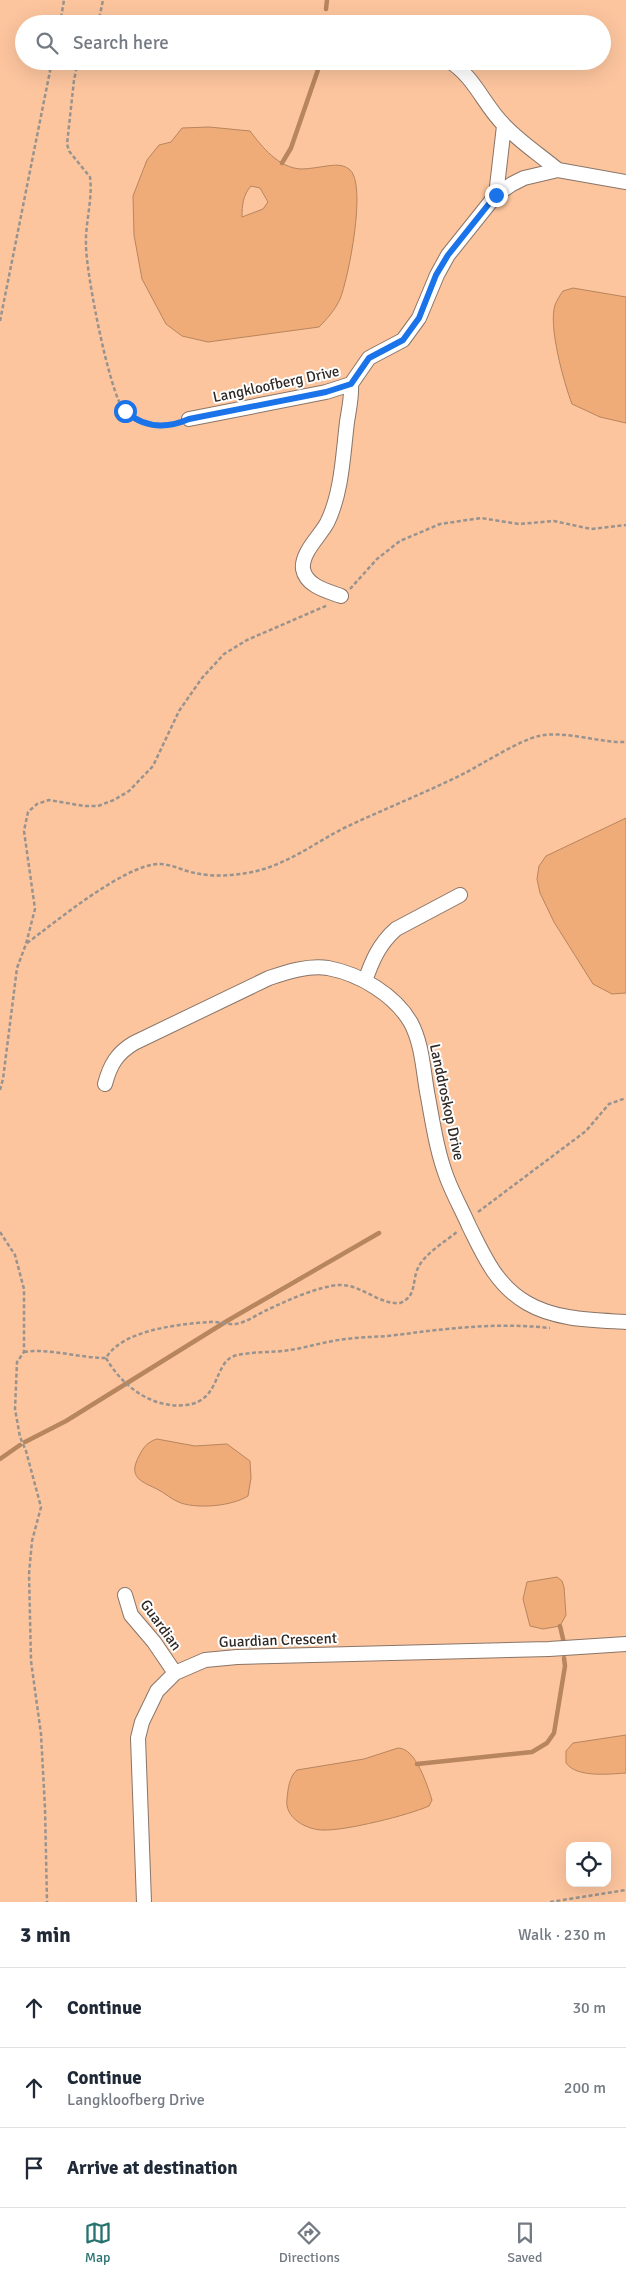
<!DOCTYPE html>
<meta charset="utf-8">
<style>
body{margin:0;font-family:Signika,sans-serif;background:#f6f6f7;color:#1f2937}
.controls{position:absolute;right:15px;bottom:15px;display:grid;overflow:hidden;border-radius:10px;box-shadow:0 5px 20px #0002}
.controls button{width:45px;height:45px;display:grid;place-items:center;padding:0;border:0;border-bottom:1px solid #e0e1e3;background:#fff;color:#1f2937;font:25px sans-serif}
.stop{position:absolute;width:15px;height:15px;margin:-11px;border:4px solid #1a73e8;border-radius:50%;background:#fff}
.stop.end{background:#1a73e8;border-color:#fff;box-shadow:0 1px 5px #0008}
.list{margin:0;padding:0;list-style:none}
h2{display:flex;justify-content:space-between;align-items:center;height:65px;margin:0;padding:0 20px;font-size:21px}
h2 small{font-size:16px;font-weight:400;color:#747a83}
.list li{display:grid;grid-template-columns:32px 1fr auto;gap:15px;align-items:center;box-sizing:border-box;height:80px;padding:0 20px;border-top:1px solid #e0e1e3}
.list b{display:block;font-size:19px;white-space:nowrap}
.list p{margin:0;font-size:16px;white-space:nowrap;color:#747a83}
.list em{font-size:16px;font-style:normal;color:#747a83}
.icon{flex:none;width:28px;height:28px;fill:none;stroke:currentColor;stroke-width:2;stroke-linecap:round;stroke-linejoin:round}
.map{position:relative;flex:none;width:626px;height:1902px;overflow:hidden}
.search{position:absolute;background:#fff;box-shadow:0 5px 20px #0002;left:15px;right:15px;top:15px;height:55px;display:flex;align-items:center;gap:12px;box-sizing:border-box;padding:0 18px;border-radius:28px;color:#747a83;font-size:19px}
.sheet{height:305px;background:#fff}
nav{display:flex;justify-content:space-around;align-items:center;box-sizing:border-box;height:70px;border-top:1px solid #e0e1e3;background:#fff;font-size:14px;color:#747a83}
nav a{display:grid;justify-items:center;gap:2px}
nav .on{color:#27726f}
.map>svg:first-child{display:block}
.green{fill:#fcc59e;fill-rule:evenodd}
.water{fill:#f0ac78;stroke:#b7855e;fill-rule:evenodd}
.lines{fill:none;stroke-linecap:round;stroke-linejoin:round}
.stream{stroke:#b7855e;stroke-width:4.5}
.minor-casing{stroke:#897568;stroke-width:16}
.path{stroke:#99938f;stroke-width:2.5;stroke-dasharray:4 2.5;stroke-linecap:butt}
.minor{stroke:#fff;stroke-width:14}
.route{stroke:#1a73e8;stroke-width:6}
.labels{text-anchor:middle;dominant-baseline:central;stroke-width:4;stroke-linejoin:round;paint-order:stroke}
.street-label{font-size:15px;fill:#312923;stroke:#fff}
</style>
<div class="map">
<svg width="626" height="1902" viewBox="0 0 626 1902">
<rect width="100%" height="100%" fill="#fdf9f6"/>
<path class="green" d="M 0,0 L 626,0 L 626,1902 L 0,1902 ZM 24,24 L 602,24 L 602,61 L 24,61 ZM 570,1846 L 607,1846 L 607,1883 L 570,1883 Z"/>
<path class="water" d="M 209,127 L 250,131 C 262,147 279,168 301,169 C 309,169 319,167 327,166 C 335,165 342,164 349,169 C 368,182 348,280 340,299 C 335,310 327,319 319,327 L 208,342 L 182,336 L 166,324 L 142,279 L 134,235 L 133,196 L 147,160 L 159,145 L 171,142 L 182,128 ZM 251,186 L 260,188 L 268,202 L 263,209 L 242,217 C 242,205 243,195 251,186 Z
M 573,288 L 626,297 L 626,423 L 600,417 L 572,404 C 564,383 548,326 555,305 C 557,300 560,295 563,291 Z
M 626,818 L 626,993 L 612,994 L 593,984 L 554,922 L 540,893 L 537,879 L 539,866 L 546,856 Z
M 157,1439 L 195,1446 L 227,1444 L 250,1461 L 251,1478 L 248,1496 C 232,1506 199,1509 181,1503 C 172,1500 165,1493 157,1489 C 140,1481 128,1477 139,1456 C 143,1448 147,1442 157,1439 Z
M 557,1577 L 562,1581 L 564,1587 L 566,1615 L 560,1626 L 543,1629 L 530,1626 L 523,1599 L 527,1582 Z
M 626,1735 L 626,1773 C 609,1774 577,1778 566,1763 L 566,1751 L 573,1743 Z
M 398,1748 C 416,1748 427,1785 432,1800 L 429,1806 C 409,1815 345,1831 323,1830 C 307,1830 284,1818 287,1799 C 288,1789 289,1777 297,1770 L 364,1759 Z"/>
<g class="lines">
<path class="stream" d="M 326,9 L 327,0
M 282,163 L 291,148 L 321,61
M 25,1442 L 66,1421 L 227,1321 L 379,1233
M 0,1459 L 20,1445
M 560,1626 L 564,1643
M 417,1764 L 532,1752 L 547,1743 L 554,1733 L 565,1666 L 564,1658"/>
<defs>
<path id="minor" d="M 449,61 C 475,77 483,104 504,125 C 520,142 540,155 558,170
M 496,195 L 504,126
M 189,419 L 326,392 L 351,384 L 369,358 L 403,340 L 419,318 L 437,275 L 448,255 L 496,195 L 512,184 L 524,178 L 558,170 L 626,182
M 341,596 C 327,591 306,586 303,569 C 301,553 320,536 327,523 C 342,493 343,454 347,422 C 349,409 352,396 351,384
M 365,981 C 372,961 379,944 396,929 L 460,895
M 105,1084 C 110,1065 117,1053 134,1043 L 269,978 C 287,972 308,965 328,968 C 360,974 395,995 411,1023 C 423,1046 423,1072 428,1097 C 433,1124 437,1152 447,1178 C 453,1194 462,1210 469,1226 C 484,1256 496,1285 527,1303 C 556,1320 593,1320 626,1322
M 125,1595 L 131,1615 L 154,1642 L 175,1673
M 144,1902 L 138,1738 L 142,1722 L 157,1691 L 175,1673 L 205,1660 L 237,1657 L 549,1649 L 626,1644"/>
</defs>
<use href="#minor" class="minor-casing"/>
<path class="path" d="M 60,24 L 64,0
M 98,24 L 103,0
M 78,61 L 74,80 L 67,144 L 69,151 L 90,177 C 93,199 85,223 86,245 C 86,273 109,391 124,411 C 137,426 158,428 177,424
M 0,321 L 52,61
M 350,589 L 377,559 L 400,541 L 440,524 L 481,518 L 519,524 L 554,521 L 591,529 L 626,525
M 27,943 C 57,921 124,865 159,864 C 172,864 183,871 195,873 C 217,878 246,875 267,868 C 296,858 317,842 344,828 C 384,809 425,793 465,773 C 484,763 520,740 539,736 C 565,730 599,743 626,742
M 0,1090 L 3,1079 L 17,968 L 26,944 L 35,909 L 24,831 L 28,812 L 37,804 L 49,800 L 84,806 L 98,806 L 114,800 L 129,791 L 153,766 L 179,711 L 202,678 L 224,654 L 247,640 L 328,605
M 478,1212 L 586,1131 L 609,1104 L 626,1098
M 0,1232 L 15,1255 L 24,1289 L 24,1352 L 17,1362 L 15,1409 L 20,1437 L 26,1451 L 41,1507 L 32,1541 L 29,1574 L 31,1661 L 41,1734 L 45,1808 L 47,1902
M 24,1352 C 50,1348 79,1358 106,1358 C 122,1330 179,1324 210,1322 C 219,1321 227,1325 236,1324 C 247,1322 258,1314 267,1310 C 286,1301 319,1286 339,1285 C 361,1284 379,1305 400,1303 C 418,1296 411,1280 419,1266 C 426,1253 446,1241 458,1231
M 106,1358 C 122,1386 152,1409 186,1405 C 221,1401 213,1364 234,1356 C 251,1351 273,1353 290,1350 C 309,1347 327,1341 346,1339 C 360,1337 374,1337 388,1336 C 444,1329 492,1322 550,1328
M 550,1902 L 626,1890"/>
<use href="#minor" class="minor"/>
</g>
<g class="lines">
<path class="route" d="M 125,411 C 144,428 166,429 189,419 L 326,392 L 351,384 L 369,358 L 403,340 L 419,318 L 436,275 L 448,255 L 496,195"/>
</g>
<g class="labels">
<g class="street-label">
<text transform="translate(276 384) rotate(-12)">Langkloofberg Drive</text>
<text transform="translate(447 1102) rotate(78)">Landdroskop Drive</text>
<text transform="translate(161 1625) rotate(54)">Guardian</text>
<text transform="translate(278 1640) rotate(-2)">Guardian Crescent</text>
</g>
</g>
</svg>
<div class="controls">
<button><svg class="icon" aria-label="locate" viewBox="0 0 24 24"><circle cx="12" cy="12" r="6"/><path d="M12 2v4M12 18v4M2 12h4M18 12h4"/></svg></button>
</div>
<div class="stop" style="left:125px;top:411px"></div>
<div class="stop end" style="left:496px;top:195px"></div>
<div class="search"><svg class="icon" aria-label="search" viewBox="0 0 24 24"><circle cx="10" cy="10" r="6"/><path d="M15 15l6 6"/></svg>Search here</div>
</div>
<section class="sheet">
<h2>3 min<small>Walk · 230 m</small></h2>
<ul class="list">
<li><svg class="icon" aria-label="ahead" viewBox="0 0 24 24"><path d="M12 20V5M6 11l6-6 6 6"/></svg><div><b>Continue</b></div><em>30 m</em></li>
<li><svg class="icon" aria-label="ahead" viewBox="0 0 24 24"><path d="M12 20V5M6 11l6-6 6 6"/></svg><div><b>Continue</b><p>Langkloofberg Drive</p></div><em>200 m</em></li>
<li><svg class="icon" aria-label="arrive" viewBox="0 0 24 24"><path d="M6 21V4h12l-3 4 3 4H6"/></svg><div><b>Arrive at destination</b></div></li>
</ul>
</section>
<nav>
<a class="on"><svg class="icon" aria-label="map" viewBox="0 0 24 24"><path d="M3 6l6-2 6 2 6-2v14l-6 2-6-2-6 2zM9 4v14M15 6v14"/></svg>Map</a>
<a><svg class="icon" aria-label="directions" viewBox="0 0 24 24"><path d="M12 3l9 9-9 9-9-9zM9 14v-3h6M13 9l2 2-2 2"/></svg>Directions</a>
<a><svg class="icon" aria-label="saved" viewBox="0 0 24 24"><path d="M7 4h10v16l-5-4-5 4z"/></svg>Saved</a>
</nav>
